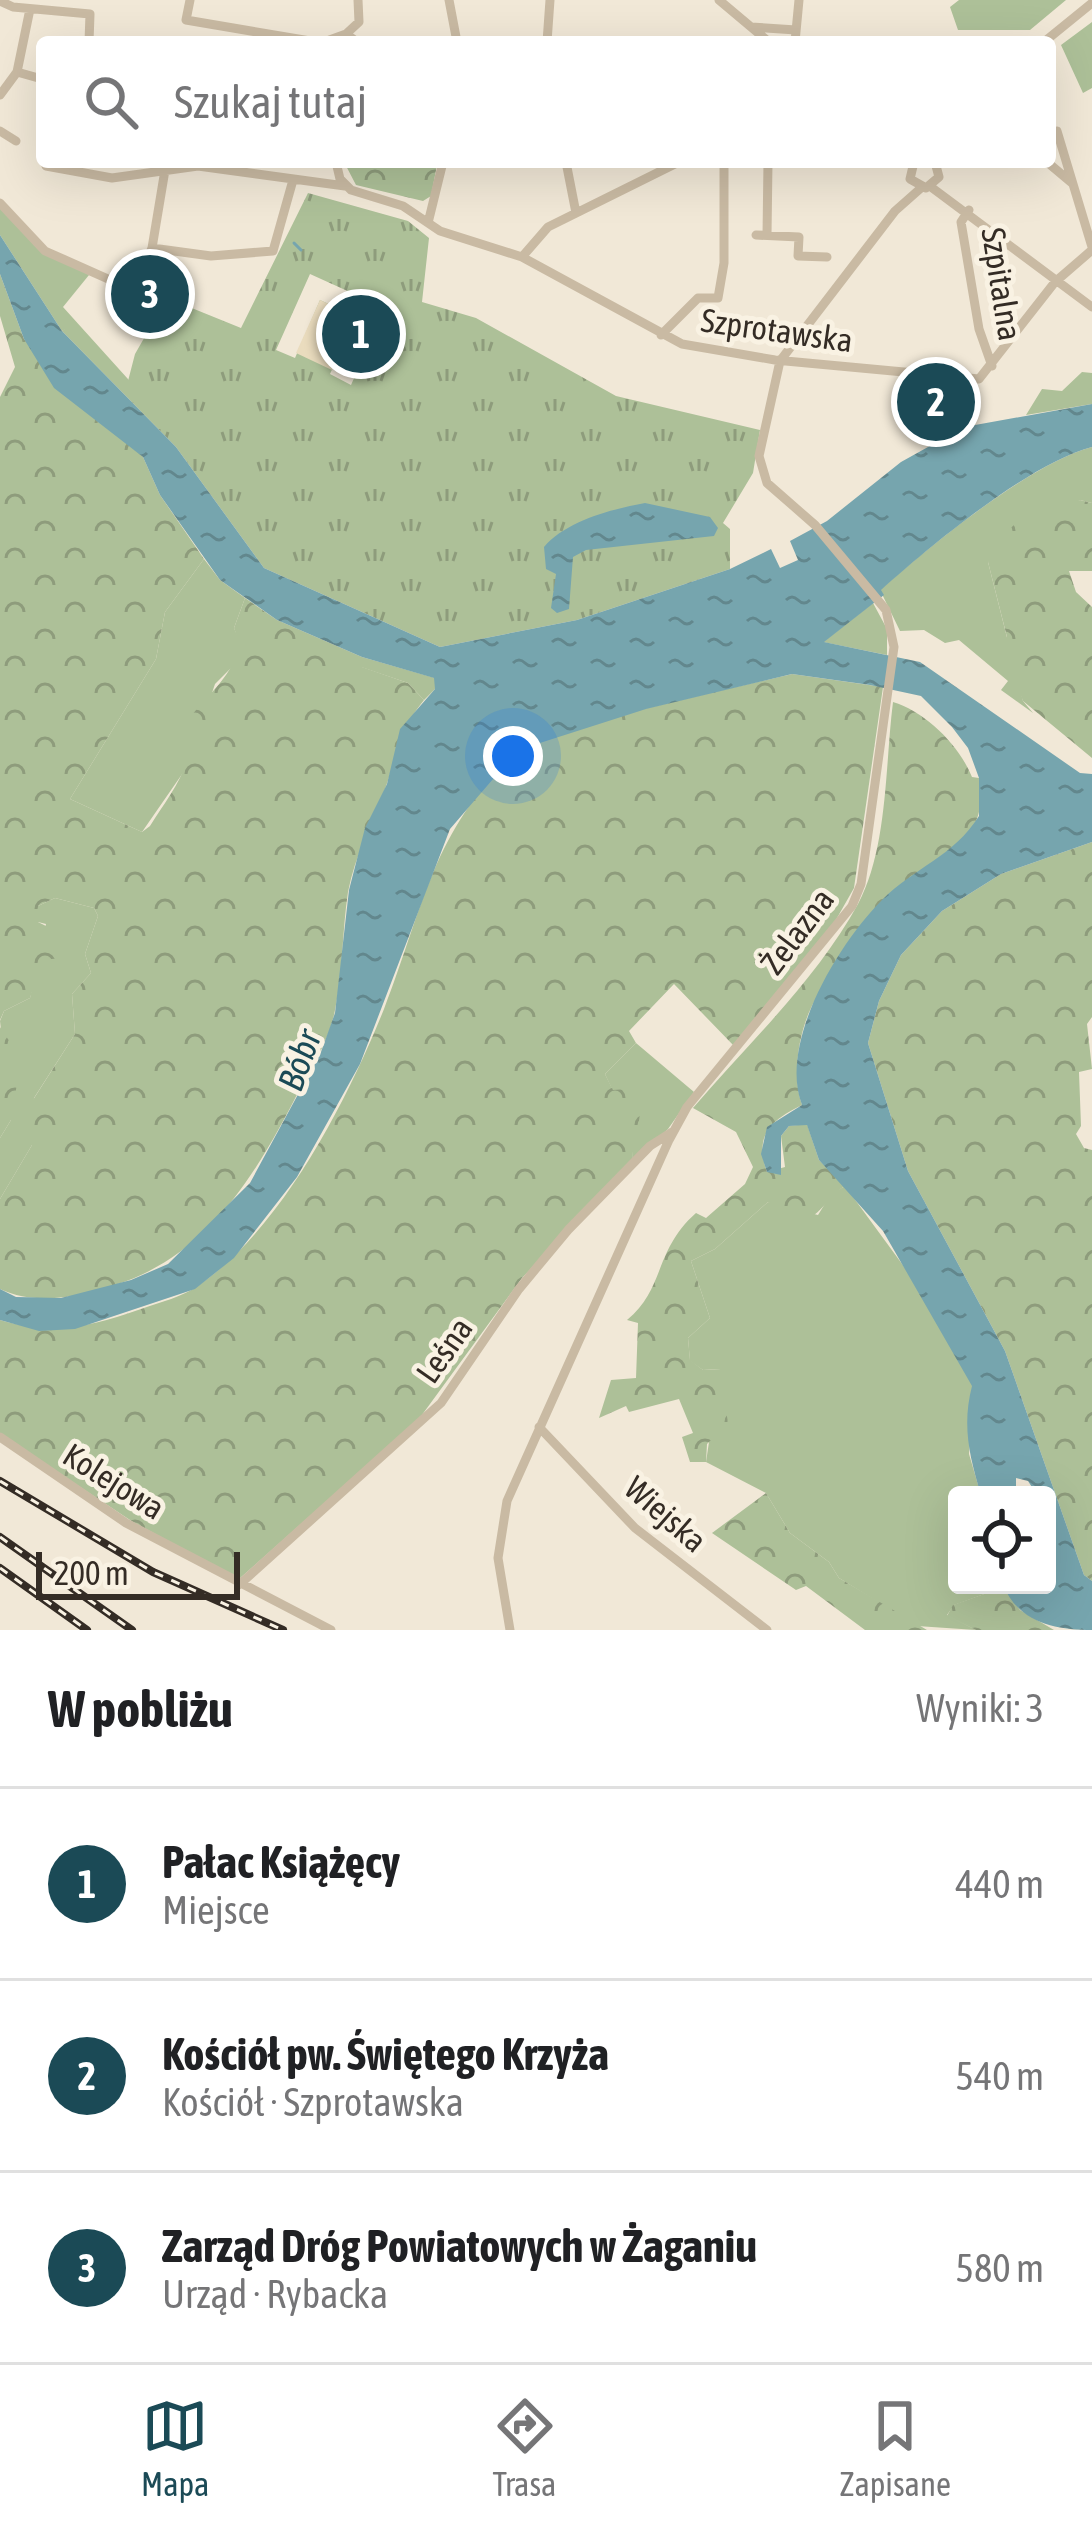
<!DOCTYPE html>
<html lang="pl">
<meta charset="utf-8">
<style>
body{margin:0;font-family:"Asap Condensed",sans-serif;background:#f6f6f6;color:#202124}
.controls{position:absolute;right:36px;bottom:36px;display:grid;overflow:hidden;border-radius:12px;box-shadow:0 12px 48px #0002}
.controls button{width:108px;height:108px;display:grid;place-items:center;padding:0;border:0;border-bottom:3px solid #e0e0e0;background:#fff;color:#202124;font:60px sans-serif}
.scale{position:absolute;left:36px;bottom:30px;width:204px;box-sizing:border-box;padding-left:12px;border:6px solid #342c25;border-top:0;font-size:33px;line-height:42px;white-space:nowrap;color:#342c25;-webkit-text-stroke:9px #f9f2e3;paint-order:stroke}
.you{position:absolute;left:513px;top:756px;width:42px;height:42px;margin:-30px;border:9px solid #fff;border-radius:50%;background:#1a73e8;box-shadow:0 0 0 18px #1a73e833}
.badge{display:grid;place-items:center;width:78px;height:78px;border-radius:50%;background:#1b4a56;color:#fff;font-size:39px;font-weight:700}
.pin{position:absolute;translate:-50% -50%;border:6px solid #fff;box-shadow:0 3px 12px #0006}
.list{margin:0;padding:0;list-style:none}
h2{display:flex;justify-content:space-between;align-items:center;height:156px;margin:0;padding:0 48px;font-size:51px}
h2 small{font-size:39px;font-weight:400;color:#757577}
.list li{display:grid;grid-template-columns:78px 1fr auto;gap:36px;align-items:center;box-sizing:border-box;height:192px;padding:0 48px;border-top:3px solid #e0e0e0}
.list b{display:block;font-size:45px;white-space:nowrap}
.list p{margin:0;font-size:39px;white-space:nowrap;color:#757577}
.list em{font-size:39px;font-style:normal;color:#757577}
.icon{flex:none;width:66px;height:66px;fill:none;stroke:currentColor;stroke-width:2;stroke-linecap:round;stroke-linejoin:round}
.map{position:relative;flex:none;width:1092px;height:1630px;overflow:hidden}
.search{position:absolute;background:#fff;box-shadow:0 12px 48px #0002;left:36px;right:36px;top:36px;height:132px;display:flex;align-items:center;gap:30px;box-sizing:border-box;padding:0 42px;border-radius:12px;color:#757577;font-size:45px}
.sheet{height:732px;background:#fff}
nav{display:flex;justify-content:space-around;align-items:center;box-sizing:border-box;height:168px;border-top:3px solid #e0e0e0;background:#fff;font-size:33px;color:#757577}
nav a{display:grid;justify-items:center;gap:6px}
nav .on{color:#1b4a56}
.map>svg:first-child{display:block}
.green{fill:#adc098}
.forest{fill:url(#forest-crowns)}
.park{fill:url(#park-tufts);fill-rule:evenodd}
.plaza{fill:#eadcbe}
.water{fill:url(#water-ripples)}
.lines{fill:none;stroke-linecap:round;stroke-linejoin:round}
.stream{stroke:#76a5ae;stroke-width:3}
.minor{stroke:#c9baa3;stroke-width:9}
.rail-casing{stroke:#342c25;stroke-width:8}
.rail{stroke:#f9f2e3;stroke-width:3;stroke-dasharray:9;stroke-linecap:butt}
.labels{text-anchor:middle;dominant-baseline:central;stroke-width:10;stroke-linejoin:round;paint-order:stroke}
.street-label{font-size:33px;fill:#342c25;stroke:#f9f2e3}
.water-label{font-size:36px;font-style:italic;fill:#1b4a56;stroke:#f9f2e3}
</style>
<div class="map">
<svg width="1092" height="1630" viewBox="0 0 1092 1630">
<defs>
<pattern id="forest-crowns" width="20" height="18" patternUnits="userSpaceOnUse" patternTransform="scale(3)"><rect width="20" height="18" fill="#adc098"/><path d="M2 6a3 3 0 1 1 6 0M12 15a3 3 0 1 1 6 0" fill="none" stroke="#8e9c7c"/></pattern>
<pattern id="park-tufts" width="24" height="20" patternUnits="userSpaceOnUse" patternTransform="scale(3)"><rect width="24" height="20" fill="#adc098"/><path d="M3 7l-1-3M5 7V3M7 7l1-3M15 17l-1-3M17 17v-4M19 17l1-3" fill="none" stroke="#8e9c7c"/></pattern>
<pattern id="water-ripples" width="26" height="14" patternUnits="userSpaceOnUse" patternTransform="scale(3)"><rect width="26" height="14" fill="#76a5ae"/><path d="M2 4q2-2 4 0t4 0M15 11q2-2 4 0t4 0" fill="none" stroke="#62878d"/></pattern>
</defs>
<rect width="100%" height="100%" fill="#f1e8d7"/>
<path class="green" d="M 959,0 L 1066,0 L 1030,30 L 958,30 L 950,7 Z
M 1092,22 L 1092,88 L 1083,93 L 1061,45 Z
M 0,204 L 33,242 L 89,275 L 63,307 L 146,399 L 70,327 L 62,331 L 0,235 Z
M 1082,372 L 1092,373 L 1092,404 L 1026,415 L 1042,389 L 1062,391 Z
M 1092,447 L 1092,503 L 1080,500 L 988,562 L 1023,701 L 1033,713 L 1001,690 L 1008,681 L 959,640 L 945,643 L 924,630 L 900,631 L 880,590 C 929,547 1030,463 1092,447 Z
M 204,559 L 220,580 L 245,598 L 234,628 L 241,644 L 238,661 L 215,684 L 187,767 L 142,832 L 70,799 L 156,659 L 165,612 Z
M 873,603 L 887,629 L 887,655 L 823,642 Z
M 362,657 L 435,678 L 435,689 L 424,700 L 408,683 L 361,667 Z
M 55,898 L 94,908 L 98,916 L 85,954 L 91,973 L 72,994 L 75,1034 L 34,1098 L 32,1145 L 0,1199 L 0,1138 L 11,1120 L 0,1021 L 4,1011 L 30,998 L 46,924 L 38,922 L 38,906 Z
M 636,1043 L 694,1092 L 668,1129 L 632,1162 L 633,1134 L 605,1074 Z
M 845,1186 L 924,1294 L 973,1386 L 969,1454 L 981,1495 L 957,1495 L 957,1585 L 1004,1587 L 954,1605 L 947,1615 L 976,1630 L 917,1626 L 839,1578 L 829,1562 L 790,1533 L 766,1493 L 706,1462 L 720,1369 L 703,1370 L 690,1361 L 688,1338 L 710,1318 L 691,1261 L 715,1249 L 768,1202 L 818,1215 L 831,1194 Z"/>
<path class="forest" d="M 344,162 L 432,162 L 437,165 L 431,196 L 423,201 L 356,185 Z
M 0,274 L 24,339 L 143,457 L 160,495 L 204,559 L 165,612 L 156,659 L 70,799 L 142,832 L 150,826 C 172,791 198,762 189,719 C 210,691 249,664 234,628 L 245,598 L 277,620 L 362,657 L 362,667 L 408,683 L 424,700 C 396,735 398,753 385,789 C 372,824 355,855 348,892 C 342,931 343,972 335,1010 C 330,1038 315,1061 302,1085 C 259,1169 211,1255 115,1285 C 79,1297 36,1306 0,1289 L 0,1199 L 32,1145 L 31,1103 L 75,1034 L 72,994 L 91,973 L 85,954 L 98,916 L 94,908 L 55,898 L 38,906 L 38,922 L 64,935 L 61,958 L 42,960 L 30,998 L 4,1011 L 0,1020 L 0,397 L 15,367 L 0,316 Z
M 1080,500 L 1092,503 L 1092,571 L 1069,571 L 1076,592 L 1092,607 L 1092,758 L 1023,701 L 1004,650 L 1007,637 L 988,562 L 991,547 L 1016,523 Z
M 792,674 L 883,687 L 854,888 L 829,932 L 735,1047 L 674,984 L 629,1031 L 636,1043 L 605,1074 L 613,1090 L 628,1089 L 640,1100 C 642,1122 633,1138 632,1162 L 522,1278 L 419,1419 L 239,1579 L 133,1522 L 0,1434 L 0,1320 C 51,1335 91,1327 141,1309 C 160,1302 183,1297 199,1285 C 282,1228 347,1101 384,1009 C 423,909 431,834 514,754 C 542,728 744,686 792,674 Z
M 893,702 C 926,712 959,745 972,777 L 979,778 C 989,841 950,842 915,878 C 895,897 822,985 811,1008 C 798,1035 792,1078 802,1105 C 770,1121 754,1135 767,1172 L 785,1167 L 781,1136 L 789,1126 L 807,1124 L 819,1160 L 845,1186 C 825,1197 813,1234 784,1216 C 777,1212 774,1206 768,1202 L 715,1249 L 691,1261 L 710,1318 L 688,1338 L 690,1360 L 703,1370 L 721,1369 L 716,1400 L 726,1410 L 728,1423 L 707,1444 L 706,1462 L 690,1462 L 682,1437 L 693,1433 L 679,1399 L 629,1412 L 626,1406 L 599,1418 L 611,1380 L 636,1378 L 638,1323 L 627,1320 C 665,1289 654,1250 696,1213 L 706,1218 L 745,1184 L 753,1167 L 736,1132 L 693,1108 C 748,1044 817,979 858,904 C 888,848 885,765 893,702 Z
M 1092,842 L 1092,1017 L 1087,1024 L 1092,1069 L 1079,1072 L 1081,1126 L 1076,1134 L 1084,1148 L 1092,1150 L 1092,1581 L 1084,1575 L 1005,1351 L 908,1171 L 868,1043 L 879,1001 L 901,955 L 942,911 L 1001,874 Z
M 0,1027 L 21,1059 L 11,1120 L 0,1138 Z
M 766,1493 L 790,1533 L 829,1562 L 839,1578 L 927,1630 L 865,1630 L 806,1586 L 796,1590 L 712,1533 Z
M 1004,1587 L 1020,1610 L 1054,1630 L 976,1630 L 947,1616 L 953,1605 Z"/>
<path class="park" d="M 308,193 L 408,221 L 429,238 L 422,302 L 476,318 L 616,396 L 760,430 L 753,473 L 723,523 L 730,529 L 730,569 L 577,620 L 440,647 L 264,568 L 176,447 L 62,331 L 73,323 L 128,381 L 135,354 L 167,298 L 241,328 ZM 310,274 L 385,308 L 351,385 L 330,374 L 356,317 L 320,300 L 295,358 L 276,350 Z"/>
<path class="plaza" d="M 320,300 L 356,317 L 332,370 L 296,353 Z"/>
<path class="water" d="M 0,235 L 62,331 L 176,447 L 264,568 L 440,647 L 577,620 L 730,569 L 771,549 L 780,568 L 798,560 L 790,541 L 827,521 L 901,462 L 964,427 L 1092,404 L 1092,447 C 1030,463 930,546 881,590 L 884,595 L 824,642 L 920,662 L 1080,773 L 1092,774 L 1092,842 L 1001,874 L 942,911 L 901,955 L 879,1001 L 868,1043 L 908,1171 L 1005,1351 L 1084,1575 L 1092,1581 L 1092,1630 C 1055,1630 1019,1623 1003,1585 L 1047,1585 L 1047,1495 L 1037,1495 L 1028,1481 L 1016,1478 L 1016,1495 L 981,1495 C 969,1455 962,1425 972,1386 L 883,1231 L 819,1160 L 807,1125 L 789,1126 L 781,1136 L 781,1175 L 767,1172 L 761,1154 L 767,1127 L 802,1105 C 778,1043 838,944 882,900 C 915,867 953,857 979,816 L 979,778 L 968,748 L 952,727 L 921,696 L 870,685 L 792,674 L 646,709 L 518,750 L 450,829 L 360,1064 L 297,1177 L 234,1258 L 195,1289 L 75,1329 L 39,1331 L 0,1320 L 0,1289 L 16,1297 L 61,1298 L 131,1280 L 168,1264 L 250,1183 L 321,1052 L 335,1013 L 349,890 L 365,828 L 387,784 L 400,729 L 435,689 L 434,678 L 362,657 L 277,620 L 220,580 L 160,495 L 143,457 L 54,388 L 24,339 L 0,274 Z
M 645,503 L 710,517 L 718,528 L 714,536 L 586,550 L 573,557 L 569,609 L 557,613 L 551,608 L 556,574 L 546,569 L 544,547 C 566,521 612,509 645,503 Z"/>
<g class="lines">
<path class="stream" d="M 294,243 L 301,250"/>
<path class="minor" d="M 190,0 L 186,20 L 316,42
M 449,0 L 457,42
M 719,0 L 769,42
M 0,1 L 13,7 L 90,14
M 751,27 L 796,30
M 346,34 L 359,22 L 358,0
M 89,42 L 90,14
M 324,42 L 346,34 L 357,42
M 547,42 L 550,0
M 795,42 L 799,0
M 1044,42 L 1092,3
M 17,72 L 42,79
M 0,95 L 17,72 L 30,9
M 0,131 L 16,141
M 1050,133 L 1057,131 L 1092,247
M 336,162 L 340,179 L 351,190 L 403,206 L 440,231 L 522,257 L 682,344 L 775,360 L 979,379 L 1055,282 L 1092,250
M 566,162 L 576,213
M 914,162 L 910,179 L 926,188 L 939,177 L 935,162
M 1047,162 L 1072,183
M 46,166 L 112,178 L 198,166 L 345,186
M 931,187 L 1092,307
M 0,203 L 45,251 L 135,291 L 152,248 L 165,170
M 969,210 L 961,222 L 979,329 L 992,366
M 428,223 L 443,162
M 756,235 L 799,237 L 798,256 L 827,257
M 767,235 L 768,162
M 152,248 L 211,256 L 273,251 L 293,180
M 522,257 L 548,227 L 679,162
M 661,335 L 698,298 L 718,298 L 724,263 L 724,162
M 539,1427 L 635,1528 L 767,1630
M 0,1437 L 126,1523 L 331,1630
M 239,1585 L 441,1403 L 519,1289 L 568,1230 L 650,1146 L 672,1132
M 510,1630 L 498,1558 L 507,1501 L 669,1140 L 687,1107 L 852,906 L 861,884 L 894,647 L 886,610 L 815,525 L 767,483 L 759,456 L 780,361 L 895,211 L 921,188"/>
<defs>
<path id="rail" d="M 0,1481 L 153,1572 L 283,1630
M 0,1537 L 132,1630
M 0,1568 L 87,1630"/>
</defs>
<use href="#rail" class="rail-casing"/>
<use href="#rail" class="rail"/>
</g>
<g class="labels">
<g class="street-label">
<text transform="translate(1002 284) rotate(81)">Szpitalna</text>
<text transform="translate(777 330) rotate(8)">Szprotawska</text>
<text transform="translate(797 931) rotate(-53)">Żelazna</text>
<text transform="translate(444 1350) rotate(-55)">Leśna</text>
<text transform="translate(114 1481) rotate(32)">Kolejowa</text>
<text transform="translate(666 1514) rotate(41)">Wiejska</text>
</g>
<g class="water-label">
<text transform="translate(299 1060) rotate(-70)">Bóbr</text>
</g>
</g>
</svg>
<div class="controls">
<button><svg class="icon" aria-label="locate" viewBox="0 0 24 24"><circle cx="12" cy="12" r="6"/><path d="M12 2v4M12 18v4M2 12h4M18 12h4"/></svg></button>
</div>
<div class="scale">200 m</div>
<div class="you"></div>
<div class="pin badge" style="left:361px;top:334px">1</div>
<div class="pin badge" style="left:936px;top:402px">2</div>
<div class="pin badge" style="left:150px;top:294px">3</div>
<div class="search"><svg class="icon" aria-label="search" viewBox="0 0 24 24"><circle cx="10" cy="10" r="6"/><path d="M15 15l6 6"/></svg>Szukaj tutaj</div>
</div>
<section class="sheet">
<h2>W pobliżu<small>Wyniki: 3</small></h2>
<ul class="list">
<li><span class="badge">1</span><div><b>Pałac Książęcy</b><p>Miejsce</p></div><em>440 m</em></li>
<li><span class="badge">2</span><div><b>Kościół pw. Świętego Krzyża</b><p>Kościół · Szprotawska</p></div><em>540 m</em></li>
<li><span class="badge">3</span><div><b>Zarząd Dróg Powiatowych w Żaganiu</b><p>Urząd · Rybacka</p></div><em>580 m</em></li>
</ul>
</section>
<nav>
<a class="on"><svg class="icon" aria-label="map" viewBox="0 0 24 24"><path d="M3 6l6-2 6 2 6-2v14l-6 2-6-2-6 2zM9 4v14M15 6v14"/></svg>Mapa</a>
<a><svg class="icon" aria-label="directions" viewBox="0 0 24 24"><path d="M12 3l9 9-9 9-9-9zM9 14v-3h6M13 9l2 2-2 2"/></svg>Trasa</a>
<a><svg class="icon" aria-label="saved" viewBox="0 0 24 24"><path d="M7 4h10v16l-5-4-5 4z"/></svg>Zapisane</a>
</nav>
